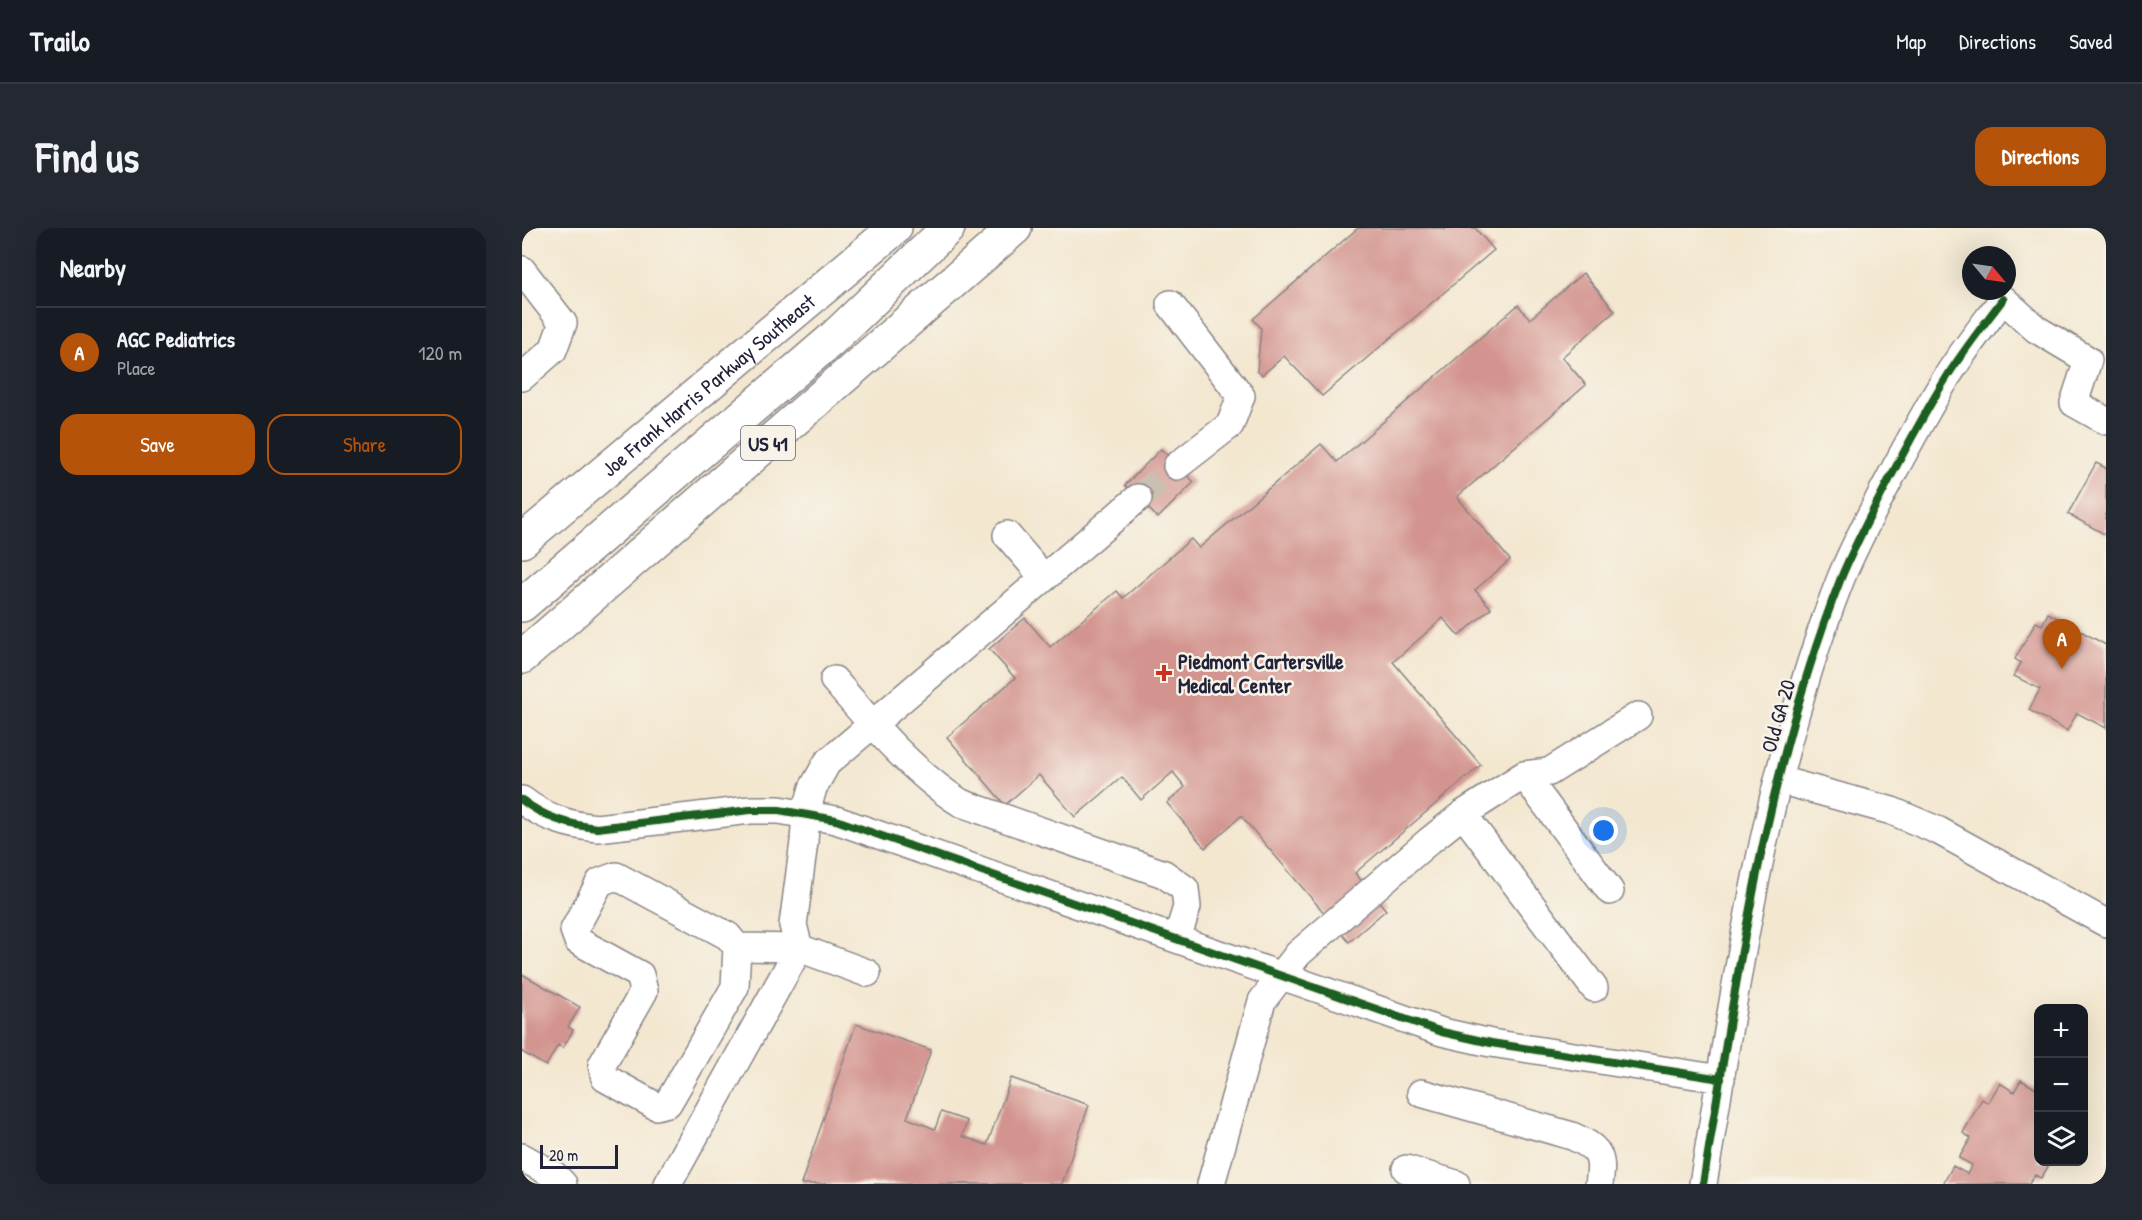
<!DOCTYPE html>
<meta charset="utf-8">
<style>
body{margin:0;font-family:"Patrick Hand",sans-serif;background:#242831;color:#f1f3f6}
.controls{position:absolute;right:18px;bottom:18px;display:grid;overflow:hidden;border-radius:12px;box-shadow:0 6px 24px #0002}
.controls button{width:54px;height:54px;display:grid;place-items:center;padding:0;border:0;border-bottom:2px solid #363941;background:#171b24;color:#f1f3f6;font:30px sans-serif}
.compass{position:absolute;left:1440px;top:18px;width:54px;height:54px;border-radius:50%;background:#171b24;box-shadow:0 6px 24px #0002;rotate:119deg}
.scale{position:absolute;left:18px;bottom:15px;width:78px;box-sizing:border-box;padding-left:6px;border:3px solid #22223b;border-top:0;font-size:16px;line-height:21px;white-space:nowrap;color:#22223b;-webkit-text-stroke:4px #f7f3e8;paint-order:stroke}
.you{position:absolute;left:1082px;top:603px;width:21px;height:21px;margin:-15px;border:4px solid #fff;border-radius:50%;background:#1a73e8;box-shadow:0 0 0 9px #1a73e833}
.badge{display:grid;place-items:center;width:39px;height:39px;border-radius:50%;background:#b45309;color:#fff;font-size:20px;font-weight:700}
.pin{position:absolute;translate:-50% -50px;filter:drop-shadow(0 2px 3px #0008)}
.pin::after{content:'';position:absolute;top:32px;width:21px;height:18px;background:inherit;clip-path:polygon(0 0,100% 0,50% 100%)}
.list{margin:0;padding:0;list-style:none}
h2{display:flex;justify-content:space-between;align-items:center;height:78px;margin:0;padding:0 24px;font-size:26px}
h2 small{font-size:20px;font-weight:400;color:#9ea1a6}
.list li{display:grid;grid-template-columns:39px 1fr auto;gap:18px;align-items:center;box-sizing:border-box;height:90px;padding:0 24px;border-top:2px solid #363941}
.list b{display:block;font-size:22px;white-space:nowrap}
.list p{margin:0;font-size:20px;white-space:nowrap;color:#9ea1a6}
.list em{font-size:20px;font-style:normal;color:#9ea1a6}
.actions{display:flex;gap:12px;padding:18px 24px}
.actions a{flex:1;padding:14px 0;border:2px solid #b45309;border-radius:18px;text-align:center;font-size:21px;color:#b45309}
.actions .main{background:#b45309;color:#fff}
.icon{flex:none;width:33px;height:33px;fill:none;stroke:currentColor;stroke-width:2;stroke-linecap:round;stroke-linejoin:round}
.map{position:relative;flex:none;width:1584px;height:956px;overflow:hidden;border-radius:18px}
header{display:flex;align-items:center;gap:36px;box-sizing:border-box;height:84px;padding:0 30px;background:#171b24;border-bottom:2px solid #363941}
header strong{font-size:28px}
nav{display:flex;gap:33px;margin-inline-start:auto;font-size:21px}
.intro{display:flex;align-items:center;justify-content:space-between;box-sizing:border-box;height:144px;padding:0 36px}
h1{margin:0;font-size:42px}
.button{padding:15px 27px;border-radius:18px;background:#b45309;color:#fff;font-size:21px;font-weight:700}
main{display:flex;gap:36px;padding:0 36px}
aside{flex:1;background:#171b24;border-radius:18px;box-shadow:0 6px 24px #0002}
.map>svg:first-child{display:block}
.building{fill:#d3948f}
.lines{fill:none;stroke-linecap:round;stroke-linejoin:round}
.minor-tunnel{stroke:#c9c0b2;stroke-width:27;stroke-dasharray:27 14;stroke-linecap:butt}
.minor-casing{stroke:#8a8486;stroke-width:30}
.major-casing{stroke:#8a8486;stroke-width:36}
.minor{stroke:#fff;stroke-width:27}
.major{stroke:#fff;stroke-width:33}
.cycleway-casing{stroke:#f7f3e8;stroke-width:11}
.cycleway{stroke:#1b5e20;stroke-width:8}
.poi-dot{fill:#c8321e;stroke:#f7f3e8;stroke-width:2}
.labels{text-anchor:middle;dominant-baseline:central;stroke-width:5;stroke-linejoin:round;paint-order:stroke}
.shield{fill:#f7f3e8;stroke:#62616f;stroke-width:1.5}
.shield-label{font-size:20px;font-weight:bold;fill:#22223b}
.street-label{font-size:21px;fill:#22223b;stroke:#f7f3e8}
.poi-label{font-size:21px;font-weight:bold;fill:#22223b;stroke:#f7f3e8;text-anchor:start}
</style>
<header>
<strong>Trailo</strong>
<nav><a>Map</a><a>Directions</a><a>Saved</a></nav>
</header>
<div class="intro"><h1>Find us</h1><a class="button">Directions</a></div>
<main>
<aside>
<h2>Nearby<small></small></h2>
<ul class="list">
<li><span class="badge">A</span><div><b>AGC Pediatrics</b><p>Place</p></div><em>120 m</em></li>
</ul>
<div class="actions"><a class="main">Save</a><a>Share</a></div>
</aside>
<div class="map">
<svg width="1584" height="956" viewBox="0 0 1584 956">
<rect width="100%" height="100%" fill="#f7f3e8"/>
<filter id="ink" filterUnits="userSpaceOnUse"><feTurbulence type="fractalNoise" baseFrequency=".0167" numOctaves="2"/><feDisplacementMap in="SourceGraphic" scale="12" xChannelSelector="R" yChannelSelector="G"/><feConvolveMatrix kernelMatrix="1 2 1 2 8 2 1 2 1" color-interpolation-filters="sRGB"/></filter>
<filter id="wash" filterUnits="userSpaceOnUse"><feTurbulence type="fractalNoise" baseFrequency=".008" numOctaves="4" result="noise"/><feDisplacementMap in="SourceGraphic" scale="24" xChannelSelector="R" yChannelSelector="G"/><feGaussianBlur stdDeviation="1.35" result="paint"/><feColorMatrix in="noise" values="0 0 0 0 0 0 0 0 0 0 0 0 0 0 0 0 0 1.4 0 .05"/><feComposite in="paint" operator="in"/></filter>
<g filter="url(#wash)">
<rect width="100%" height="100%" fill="#f3e7d0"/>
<g id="blocks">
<path class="building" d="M 836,0 L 920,0 L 922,2 L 924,0 L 953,0 L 972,22 L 800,168 L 762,128 L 740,147 L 735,143 L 739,100 L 731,91 Z
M 1061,45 L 1093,83 L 1040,129 L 1064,157 L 935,269 L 988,332 L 953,362 L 969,380 L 937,408 L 921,390 L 871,434 L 959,537 L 833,645 L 864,682 L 827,714 L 719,588 L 683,620 L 645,575 L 663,559 L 651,544 L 619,572 L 600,549 L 553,589 L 517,547 L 483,577 L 425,509 L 493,450 L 467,421 L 503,390 L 528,419 L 595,363 L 601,370 L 669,311 L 677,320 L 799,216 L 815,234 L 996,77 L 1008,91 Z
M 639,221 L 672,254 L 636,290 L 603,257 Z
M 1574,235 L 1584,240 L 1584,307 L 1546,286 Z
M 1526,385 L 1584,417 L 1584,500 L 1555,485 L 1545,503 L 1507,482 L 1518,461 L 1492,448 L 1499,435 L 1493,431 L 1514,394 L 1520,397 Z
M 0,746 L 58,779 L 46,799 L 51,802 L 41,820 L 36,817 L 24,838 L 0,824 Z
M 334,796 L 409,822 L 385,890 L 413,901 L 419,884 L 445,893 L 440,908 L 465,917 L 489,850 L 567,877 L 540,956 L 279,956 Z
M 1499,852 L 1516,862 L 1516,934 L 1529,934 L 1519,950 L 1513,947 L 1507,956 L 1421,956 L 1431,938 L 1445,946 L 1450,937 L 1437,930 L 1449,910 L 1441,905 L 1460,871 L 1466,875 L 1478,855 L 1492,864 Z"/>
</g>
</g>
<g filter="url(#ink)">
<use href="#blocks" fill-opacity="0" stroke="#8a8486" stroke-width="1.5"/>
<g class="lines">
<path class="minor-tunnel" d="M 616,270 L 655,238"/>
<defs>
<path id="minor" d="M 0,42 L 41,95 L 31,122 L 0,149
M 648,76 L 719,168 L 708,197 L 655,238
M 485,307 L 522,350
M 312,452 C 348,494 392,546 439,575 L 642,646 L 663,661 L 665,679 L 655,711
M 1002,547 L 1088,663
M 1257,552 L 1370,583 L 1417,603 L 1584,695
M 0,572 C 23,590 47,597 75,600 L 228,582 L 257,582 L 314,592 L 920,804 L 969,815 L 1199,851
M 941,586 L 1072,760
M 215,719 L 206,708 L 94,648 L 78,654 L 52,702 L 56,713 L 118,747 L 122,763 L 80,837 L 83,850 L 134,878 L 146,875 L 213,759 L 215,719 L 277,720 L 345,745
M 899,865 L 1050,908 C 1076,920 1082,926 1077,956
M 0,929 L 32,947 L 41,956
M 884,941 L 934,956
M 146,956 L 277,720 L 271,697 L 282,614 L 284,585 L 291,560 L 305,535 L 616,270
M 689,956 L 740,773 L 776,726 L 907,613 L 941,586 L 1002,547 L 1027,544 L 1116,488
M 1181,956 C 1215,752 1243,543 1319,350 C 1333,316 1350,284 1367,252 C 1385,218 1403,184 1423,152 C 1440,124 1461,98 1481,71 L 1514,101 L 1566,132 L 1552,175 L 1584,193"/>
<g id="major">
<path id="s1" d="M 0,313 L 373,0"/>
<path d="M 0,377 L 309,112 L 426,0"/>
<path d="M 0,429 L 493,0"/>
</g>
</defs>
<use href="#minor" class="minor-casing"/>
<use href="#major" class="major-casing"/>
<use href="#minor" class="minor"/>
<use href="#major" class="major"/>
<defs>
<path id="cycleway" d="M 0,572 C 23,590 47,597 75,600 L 228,582 L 257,582 L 314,592 L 920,804 L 969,815 L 1199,851
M 1181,956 C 1215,752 1243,543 1319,350 C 1333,316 1350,284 1367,252 C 1385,218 1403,184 1423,152 C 1440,124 1461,98 1481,71"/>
</defs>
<use href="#cycleway" class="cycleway-casing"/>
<use href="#cycleway" class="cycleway"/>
</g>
</g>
<path class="poi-dot" d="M639 436h6v6h6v6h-6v6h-6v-6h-6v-6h6z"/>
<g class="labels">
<rect class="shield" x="219" y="198" width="54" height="34" rx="4.5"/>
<g class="shield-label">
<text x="246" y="215">US 41</text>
</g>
<g class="street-label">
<text stroke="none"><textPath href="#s1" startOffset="243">Joe Frank Harris Parkway Southeast</textPath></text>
<text transform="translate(1256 488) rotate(-74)">Old GA 20</text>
</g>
<g class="poi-label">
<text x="656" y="433">Piedmont Cartersville<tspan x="656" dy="24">Medical Center</tspan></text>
</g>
</g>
</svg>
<div class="controls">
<button>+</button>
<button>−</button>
<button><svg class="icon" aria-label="layers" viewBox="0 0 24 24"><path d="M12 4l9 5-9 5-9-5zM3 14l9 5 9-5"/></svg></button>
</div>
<svg class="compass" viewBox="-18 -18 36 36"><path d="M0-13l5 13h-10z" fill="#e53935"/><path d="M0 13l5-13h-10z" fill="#9ea1a6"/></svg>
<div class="scale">20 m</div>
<div class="you"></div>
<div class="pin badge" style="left:1540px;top:441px">A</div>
</div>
</main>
